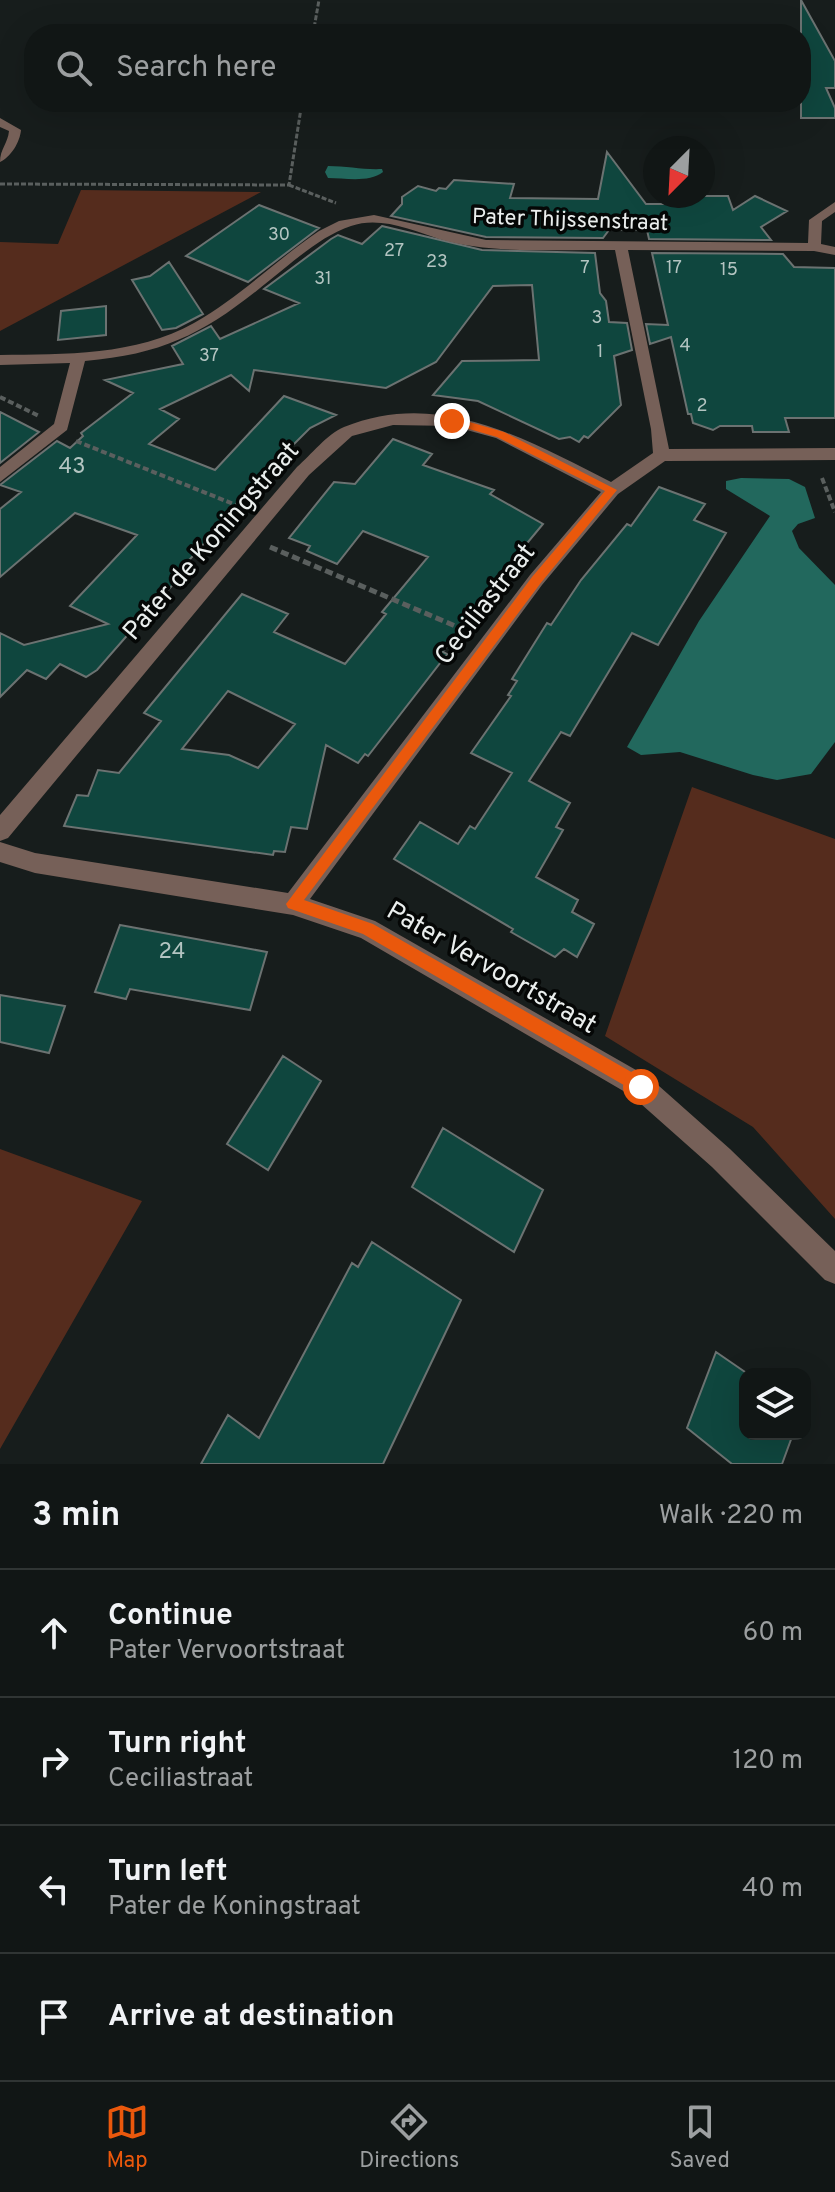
<!DOCTYPE html>
<meta charset="utf-8">
<style>
body{margin:0;font-family:Overpass,sans-serif;background:#1a1f1e;color:#f1f3f6}
.controls{position:absolute;right:24px;bottom:24px;display:grid;overflow:hidden;border-radius:16px;box-shadow:0 8px 32px #0002}
.controls button{width:72px;height:72px;display:grid;place-items:center;padding:0;border:0;border-bottom:2px solid #303534;background:#111615;color:#f1f3f6;font:40px sans-serif}
.compass{position:absolute;left:643px;top:136px;width:72px;height:72px;border-radius:50%;background:#111615;box-shadow:0 8px 32px #0002;rotate:204deg}
.stop{position:absolute;width:24px;height:24px;margin:-18px;border:6px solid #ea580c;border-radius:50%;background:#fff}
.stop.end{background:#ea580c;border-color:#fff;box-shadow:0 2px 8px #0008}
.list{margin:0;padding:0;list-style:none}
h2{display:flex;justify-content:space-between;align-items:center;height:104px;margin:0;padding:0 32px;font-size:34px}
h2 small{font-size:26px;font-weight:400;color:#9c9fa0}
.list li{display:grid;grid-template-columns:52px 1fr auto;gap:24px;align-items:center;box-sizing:border-box;height:128px;padding:0 32px;border-top:2px solid #303534}
.list b{display:block;font-size:30px;white-space:nowrap}
.list p{margin:0;font-size:26px;white-space:nowrap;color:#9c9fa0}
.list em{font-size:26px;font-style:normal;color:#9c9fa0}
.icon{flex:none;width:44px;height:44px;fill:none;stroke:currentColor;stroke-width:2;stroke-linecap:round;stroke-linejoin:round}
.map{position:relative;flex:none;width:835px;height:1464px;overflow:hidden}
.search{position:absolute;background:#111615;box-shadow:0 8px 32px #0002;left:24px;right:24px;top:24px;height:88px;display:flex;align-items:center;gap:20px;box-sizing:border-box;padding:0 28px;border-radius:32px;color:#9c9fa0;font-size:30px}
.sheet{height:616px;background:#111615}
nav{display:flex;justify-content:space-around;align-items:center;box-sizing:border-box;height:112px;border-top:2px solid #303534;background:#111615;font-size:22px;color:#9c9fa0}
nav a{display:grid;justify-items:center;gap:4px}
nav .on{color:#ea580c}
.map>svg:first-child{display:block}
.green{fill:#552c1d}
.water{fill:#22685d}
.building{fill:#0f463e;stroke:#6b7271;stroke-width:2;fill-rule:evenodd}
.lines{fill:none;stroke-linecap:round;stroke-linejoin:round}
.path-far2{stroke:#5a5f5e;stroke-width:3;stroke-dasharray:5 2;stroke-linecap:butt}
.path-far1{stroke:#5a5f5e;stroke-width:4;stroke-dasharray:6 3;stroke-linecap:butt}
.path{stroke:#5a5f5e;stroke-width:5;stroke-dasharray:8 4;stroke-linecap:butt}
.minor{fill:#766058;fill-rule:evenodd}
.route{fill:#ea580c}
.labels{text-anchor:middle;dominant-baseline:central;stroke-width:7;stroke-linejoin:round;paint-order:stroke}
.far-number-label{font-size:18px;fill:#b3c4c1}
.far-street-label{font-size:22px;fill:#eaeeed;stroke:#050706}
.number-label{font-size:22px;fill:#b3c4c1}
.street-label{font-size:26px;fill:#eaeeed;stroke:#050706}
</style>
<div class="map">
<svg width="835" height="1464" viewBox="0 0 835 1464">
<rect width="100%" height="100%" fill="#171d1c"/>
<path class="green" d="M 81,190 L 261,192 L 0,331 L 0,242 L 58,244 Z
M 692,787 L 835,839 L 835,1219 L 753,1127 L 605,1036 Z
M 0,1149 L 142,1201 L 0,1449 Z"/>
<path class="water" d="M 328,166 C 347,166 364,170 382,169 L 383,172 C 369,183 345,178 328,178 L 325,172 Z
M 741,478 L 789,479 L 805,487 L 815,518 L 798,524 L 792,531 L 799,548 L 835,585 L 835,742 L 811,774 L 777,780 L 753,775 L 680,752 L 641,755 L 627,747 L 699,621 L 770,516 L 726,489 L 726,481 Z"/>
<path class="building" d="M 801,0 L 835,61 L 835,88 L 826,88 L 835,108 L 835,118 L 801,118 Z
M 607,152 L 646,204 L 676,204 L 702,196 L 728,196 L 733,210 L 755,196 L 787,211 L 761,227 L 771,240 L 649,239 L 647,230 L 609,230 L 603,238 L 486,237 L 391,216 L 402,204 L 402,197 L 418,186 L 436,191 L 439,188 L 446,189 L 454,180 L 514,184 L 510,198 L 598,199 Z
M 259,205 L 319,228 L 248,282 L 186,256 Z
M 382,226 L 482,250 L 595,253 L 600,293 L 606,301 L 609,322 L 627,323 L 632,350 L 614,356 L 621,405 L 588,438 L 584,436 L 579,442 L 570,437 L 559,439 L 478,401 L 433,395 L 462,361 L 539,360 L 532,285 L 493,286 L 436,362 L 386,388 L 254,370 L 249,391 L 231,375 L 160,409 L 179,419 L 149,444 L 215,470 L 284,396 L 336,415 L 310,428 L 287,451 L 182,568 L 186,570 L 162,597 L 158,596 L 140,617 L 145,615 L 97,670 L 86,677 L 60,664 L 46,679 L 27,670 L 0,697 L 0,633 L 24,645 L 108,624 L 70,606 L 137,535 L 75,513 L 0,577 L 0,509 L 21,492 L 0,485 L 57,441 L 70,448 L 83,436 L 81,433 L 133,393 L 105,380 L 183,364 L 172,346 L 211,326 L 220,339 L 299,303 L 264,289 L 331,239 L 338,235 L 362,244 Z
M 652,253 L 783,254 L 794,267 L 835,268 L 835,418 L 785,418 L 789,432 L 753,432 L 752,426 L 720,426 L 713,430 L 693,423 L 691,414 L 688,414 L 671,337 L 650,344 L 646,324 L 668,325 Z
M 169,262 L 203,314 L 176,328 L 162,330 L 132,280 L 150,276 Z
M 106,306 L 106,335 L 58,340 L 61,311 Z
M 0,412 L 39,432 L 0,463 Z
M 393,439 L 432,454 L 423,465 L 494,490 L 490,494 L 543,524 L 484,595 L 443,652 L 447,654 L 368,756 L 365,754 L 358,763 L 326,745 L 307,829 L 291,827 L 285,852 L 274,851 L 273,855 L 64,826 L 77,795 L 88,796 L 98,770 L 119,773 L 161,721 L 144,713 L 242,594 L 288,614 L 274,632 L 345,664 L 386,614 L 382,612 L 428,557 L 363,531 L 337,564 L 307,551 L 310,546 L 289,538 L 334,482 L 355,484 ZM 228,691 L 295,724 L 258,768 L 229,755 L 182,749 Z
M 659,487 L 705,504 L 694,520 L 726,533 L 658,645 L 632,633 L 570,736 L 561,732 L 529,781 L 570,803 L 556,827 L 563,830 L 536,877 L 578,900 L 572,912 L 594,924 L 577,957 L 564,949 L 555,957 L 511,932 L 513,929 L 394,859 L 420,822 L 458,844 L 470,826 L 475,829 L 512,773 L 471,753 L 511,696 L 508,695 L 517,681 L 512,679 L 547,623 L 551,625 L 581,580 L 627,524 L 631,526 Z
M 120,925 L 267,952 L 250,1010 L 130,989 L 126,999 L 95,992 Z
M 0,995 L 65,1006 L 49,1053 L 0,1042 Z
M 283,1056 L 321,1081 L 268,1170 L 227,1144 Z
M 443,1128 L 543,1190 L 514,1252 L 412,1187 Z
M 372,1242 L 461,1300 L 383,1464 L 201,1464 L 228,1415 L 259,1438 L 352,1263 L 358,1267 Z
M 716,1352 L 745,1372 L 745,1434 L 793,1434 L 782,1464 L 732,1464 L 687,1428 Z"/>
<g class="lines">
<path class="path-far2" d="M 313,34 L 319,0
M 0,184 L 289,185 L 302,102
M 289,185 L 336,203"/>
<path class="path-far1" d="M 0,397 L 39,416
M 76,441 L 241,507
M 822,478 L 835,512"/>
<path class="path" d="M 270,547 L 467,631"/>
<path class="minor" d="M 0,118 L 21,130 C 20,142 11,157 0,162 C 0,149 8,143 9,131 L 0,127 Z
M 835,202 L 835,212 L 822,221 L 821,244 L 835,247 L 835,255 L 814,251 L 628,250 L 669,449 L 835,448 L 835,460 L 665,461 L 618,494 L 542,585 L 310,899 L 375,921 L 650,1078 L 730,1149 L 835,1251 L 835,1284 L 825,1280 L 712,1167 L 632,1096 L 361,938 L 293,915 L 35,873 L 0,862 L 0,842 L 35,853 L 288,893 L 530,575 L 601,492 L 496,438 L 452,426 L 393,425 L 352,436 L 309,475 L 8,838 L 0,841 L 0,815 L 297,467 C 311,455 327,434 344,427 C 440,388 527,440 611,482 L 653,453 L 651,429 L 615,250 C 557,249 495,255 439,239 C 412,230 380,216 351,226 C 321,236 294,261 270,280 C 208,331 167,354 85,361 L 67,430 L 0,482 L 0,467 L 54,424 L 70,363 L 0,365 L 0,355 C 64,354 136,356 194,323 C 239,298 276,260 319,231 L 339,221 L 374,215 L 486,240 L 808,243 L 809,220 Z"/>
</g>
<path class="route" d="M 452,417 L 504,432 L 617,490 L 540,584 L 304,900 L 373,924 L 647,1081 L 647,1093 L 641,1095 L 363,934 L 288,908 L 286,904 L 532,577 L 605,491 L 497,437 L 448,423 L 448,418 Z"/>
<g class="labels">
<g class="far-number-label">
<text x="279" y="235">30</text>
<text x="394" y="251">27</text>
<text x="437" y="262">23</text>
<text x="585" y="268">7</text>
<text x="674" y="268">17</text>
<text x="729" y="270">15</text>
<text x="323" y="279">31</text>
<text x="597" y="318">3</text>
<text x="685" y="346">4</text>
<text x="600" y="352">1</text>
<text x="209" y="356">37</text>
<text x="702" y="406">2</text>
</g>
<g class="far-street-label">
<text transform="translate(570 221) rotate(2)">Pater Thijssenstraat</text>
</g>
<g class="number-label">
<text x="72" y="467">43</text>
<text x="172" y="952">24</text>
</g>
<g class="street-label">
<text transform="translate(212 542) rotate(-49)">Pater de Koningstraat</text>
<text transform="translate(486 605) rotate(-52)">Ceciliastraat</text>
<text transform="translate(491 969) rotate(30)">Pater Vervoortstraat</text>
</g>
</g>
</svg>
<div class="controls">
<button><svg class="icon" aria-label="layers" viewBox="0 0 24 24"><path d="M12 4l9 5-9 5-9-5zM3 14l9 5 9-5"/></svg></button>
</div>
<svg class="compass" viewBox="-18 -18 36 36"><path d="M0-13l5 13h-10z" fill="#e53935"/><path d="M0 13l5-13h-10z" fill="#9c9fa0"/></svg>
<div class="stop" style="left:641px;top:1087px"></div>
<div class="stop end" style="left:452px;top:421px"></div>
<div class="search"><svg class="icon" aria-label="search" viewBox="0 0 24 24"><circle cx="10" cy="10" r="6"/><path d="M15 15l6 6"/></svg>Search here</div>
</div>
<section class="sheet">
<h2>3 min<small>Walk · 220 m</small></h2>
<ul class="list">
<li><svg class="icon" aria-label="ahead" viewBox="0 0 24 24"><path d="M12 20V5M6 11l6-6 6 6"/></svg><div><b>Continue</b><p>Pater Vervoortstraat</p></div><em>60 m</em></li>
<li><svg class="icon" aria-label="right" viewBox="0 0 24 24"><path d="M7 20v-9h11M14 6l5 5-5 5"/></svg><div><b>Turn right</b><p>Ceciliastraat</p></div><em>120 m</em></li>
<li><svg class="icon" aria-label="left" viewBox="0 0 24 24"><path d="M17 20v-9H6M10 6l-5 5 5 5"/></svg><div><b>Turn left</b><p>Pater de Koningstraat</p></div><em>40 m</em></li>
<li><svg class="icon" aria-label="arrive" viewBox="0 0 24 24"><path d="M6 21V4h12l-3 4 3 4H6"/></svg><div><b>Arrive at destination</b></div></li>
</ul>
</section>
<nav>
<a class="on"><svg class="icon" aria-label="map" viewBox="0 0 24 24"><path d="M3 6l6-2 6 2 6-2v14l-6 2-6-2-6 2zM9 4v14M15 6v14"/></svg>Map</a>
<a><svg class="icon" aria-label="directions" viewBox="0 0 24 24"><path d="M12 3l9 9-9 9-9-9zM9 14v-3h6M13 9l2 2-2 2"/></svg>Directions</a>
<a><svg class="icon" aria-label="saved" viewBox="0 0 24 24"><path d="M7 4h10v16l-5-4-5 4z"/></svg>Saved</a>
</nav>
